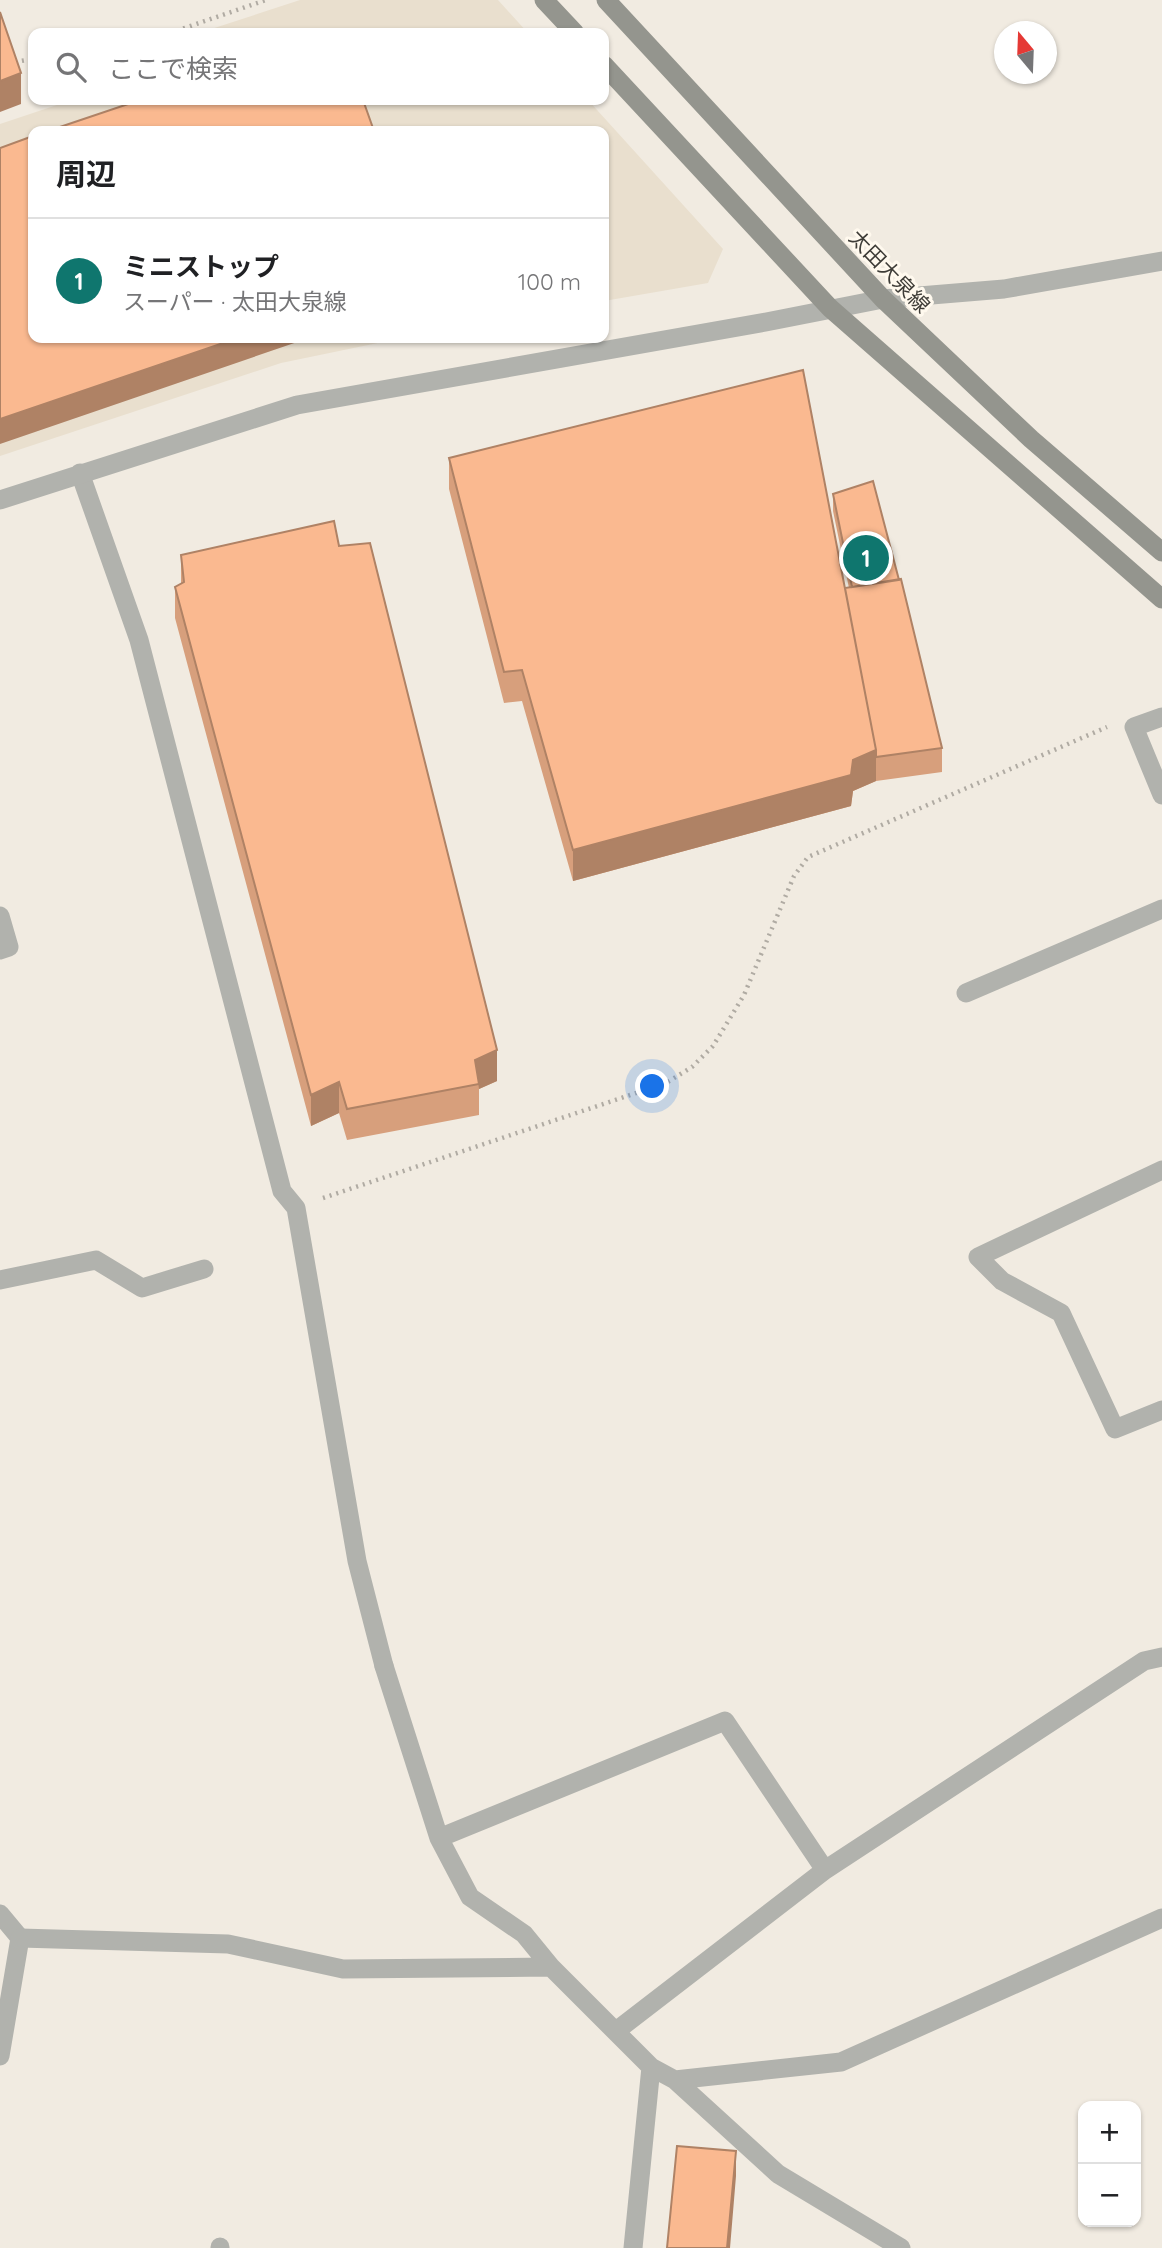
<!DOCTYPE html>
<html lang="ja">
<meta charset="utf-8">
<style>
body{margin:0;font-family:Quicksand,"Noto Sans JP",sans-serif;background:#f6f6f6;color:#202124}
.controls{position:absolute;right:21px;bottom:21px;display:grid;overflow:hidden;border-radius:14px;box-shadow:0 2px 5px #0004}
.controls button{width:63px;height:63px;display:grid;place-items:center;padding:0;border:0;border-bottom:2px solid #e0e0e0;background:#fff;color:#202124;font:35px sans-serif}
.compass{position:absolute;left:994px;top:21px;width:63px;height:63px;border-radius:50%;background:#fff;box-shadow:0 2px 5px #0004;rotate:341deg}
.you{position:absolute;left:653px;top:1087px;width:24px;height:24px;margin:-18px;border:5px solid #fff;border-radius:50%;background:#1a73e8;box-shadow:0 0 0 10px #1a73e833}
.badge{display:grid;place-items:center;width:46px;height:46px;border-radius:50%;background:#0f766e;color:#fff;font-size:23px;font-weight:700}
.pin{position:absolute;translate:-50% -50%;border:4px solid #fff;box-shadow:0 2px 7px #0006}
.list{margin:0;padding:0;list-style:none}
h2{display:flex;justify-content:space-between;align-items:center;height:91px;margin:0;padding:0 28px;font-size:30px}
h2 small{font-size:23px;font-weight:400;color:#757577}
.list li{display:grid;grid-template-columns:46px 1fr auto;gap:21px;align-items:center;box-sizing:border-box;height:126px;padding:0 28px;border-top:2px solid #e0e0e0}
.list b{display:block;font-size:26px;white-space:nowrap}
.list p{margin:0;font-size:23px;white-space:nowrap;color:#757577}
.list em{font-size:23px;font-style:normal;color:#757577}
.icon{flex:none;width:38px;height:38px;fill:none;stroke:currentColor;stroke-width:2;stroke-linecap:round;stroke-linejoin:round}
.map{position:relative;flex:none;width:1162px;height:2248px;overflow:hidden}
.search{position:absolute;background:#fff;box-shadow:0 2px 5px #0004;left:28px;top:28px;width:581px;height:77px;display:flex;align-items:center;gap:18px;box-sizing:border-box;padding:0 24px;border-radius:14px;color:#757577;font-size:26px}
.panel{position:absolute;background:#fff;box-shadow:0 2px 5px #0004;left:28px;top:126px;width:581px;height:217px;border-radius:14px}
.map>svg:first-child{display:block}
.built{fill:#e9dfce}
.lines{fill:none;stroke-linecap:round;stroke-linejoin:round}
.path{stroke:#b0aba3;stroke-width:4.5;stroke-dasharray:2 5;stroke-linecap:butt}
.service{stroke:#b1b2ad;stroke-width:19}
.minor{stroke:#b1b2ad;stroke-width:19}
.tertiary{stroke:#b1b2ad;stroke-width:19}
.secondary{stroke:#94958e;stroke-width:19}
.wall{fill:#d79f7c}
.shaded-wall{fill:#af8265}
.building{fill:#fab990;stroke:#af8265;stroke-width:2}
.labels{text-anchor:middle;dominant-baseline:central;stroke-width:6;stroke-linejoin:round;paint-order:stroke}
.street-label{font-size:21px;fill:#3e3c37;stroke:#fff9ee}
</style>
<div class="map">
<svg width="1162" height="2248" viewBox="0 0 1162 2248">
<rect width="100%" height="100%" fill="#f1ebe1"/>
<path class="built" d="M 300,0 L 498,0 L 528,33 L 199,33 Z
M 72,100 L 588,100 L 723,249 L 708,283 L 604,301 L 604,131 L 33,131 L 33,338 L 402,338 L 281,363 L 0,456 L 0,124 Z"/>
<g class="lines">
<path class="path" d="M 170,33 L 266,0
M 15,62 L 32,59 L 33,63
M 323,1198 L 666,1083 L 692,1067 L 713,1046 L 744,995 L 794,876 L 808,857 L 1107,727"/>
<path class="service" d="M 80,473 L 139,640 L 282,1191 L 296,1208 L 357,1561 L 384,1666
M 0,1280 L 96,1260 L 142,1288 L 204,1269
M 0,1914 L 20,1938"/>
<path class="minor" d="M 883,299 L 1004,289 L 1162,261
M 1162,717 L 1134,727 L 1162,795
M 0,916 L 9,947 L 0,950
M 966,993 L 1162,909
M 1162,1170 L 978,1257 L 1002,1281 L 1061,1313 L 1115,1429 L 1162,1410
M 384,1666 L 439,1838 L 470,1897 L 524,1934 L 551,1967
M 439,1838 L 725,1721 L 825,1870
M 616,2031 L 825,1870 L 1144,1661 L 1162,1657
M 0,2056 L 20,1938 L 228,1944 L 343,1969 L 551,1967 L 651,2067 L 675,2080 L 778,2174 L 901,2248
M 675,2080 L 841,2062 L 1162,1918
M 220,2248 L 220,2247
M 633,2248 L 651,2067"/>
<path class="tertiary" d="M 0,500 L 297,405 L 766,322 L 883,299"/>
<path class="secondary" d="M 544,0 L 575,33
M 606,0 L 883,299 L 1031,439 L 1162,552
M 604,65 L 830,308 L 1162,599"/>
</g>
<path class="wall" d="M 449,458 L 845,588 L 849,588 L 833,511 L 833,494 L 942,748 L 942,772 L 876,781 L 853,791 L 851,806 L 573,881 L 522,701 L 504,703 L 449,489 Z
M 339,546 L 497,1081 L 479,1089 L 479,1115 L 347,1140 L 339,1113 L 311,1126 L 175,618 L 175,587 L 181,584 L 181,555 Z"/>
<path class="shaded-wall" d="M 21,73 L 21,104 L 0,112 L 0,81 Z
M 238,338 L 309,338 L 0,444 L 0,419 Z
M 876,750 L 876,781 L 853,791 L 851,806 L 573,881 L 573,850 L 853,760 Z
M 497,1050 L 497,1081 L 479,1089 L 475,1060 Z
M 339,1082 L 339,1113 L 311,1126 L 311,1095 Z
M 736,2151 L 736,2176 L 730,2248 L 727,2248 Z"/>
<path class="building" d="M 0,12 L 21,73 L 0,81 Z
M 140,100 L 363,100 L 374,131 L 48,131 Z
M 33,136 L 33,338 L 238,338 L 0,419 L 0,148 Z
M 803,370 L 876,750 L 853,760 L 851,775 L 573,850 L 522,670 L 504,672 L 449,458 Z
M 873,481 L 899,580 L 852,587 L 833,494 Z
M 334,521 L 339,546 L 370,543 L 497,1050 L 475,1060 L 479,1084 L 347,1109 L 339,1082 L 311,1095 L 175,587 L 184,582 L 181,555 Z
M 901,579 L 942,748 L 876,757 L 876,750 L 845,588 Z
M 677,2146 L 736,2151 L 727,2248 L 667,2248 Z"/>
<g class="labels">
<g class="street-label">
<text transform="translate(890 271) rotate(46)">太田大泉線</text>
</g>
</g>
</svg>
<div class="controls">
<button>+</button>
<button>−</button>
</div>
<svg class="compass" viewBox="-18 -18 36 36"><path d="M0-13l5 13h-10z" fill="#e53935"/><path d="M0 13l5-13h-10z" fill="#757577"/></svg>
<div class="you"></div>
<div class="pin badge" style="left:866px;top:558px">1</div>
<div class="search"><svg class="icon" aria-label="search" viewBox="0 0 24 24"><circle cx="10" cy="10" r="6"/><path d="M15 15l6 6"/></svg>ここで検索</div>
<section class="panel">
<h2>周辺<small></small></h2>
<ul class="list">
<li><span class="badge">1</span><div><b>ミニストップ</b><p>スーパー · 太田大泉線</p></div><em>100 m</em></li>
</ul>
</section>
</div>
